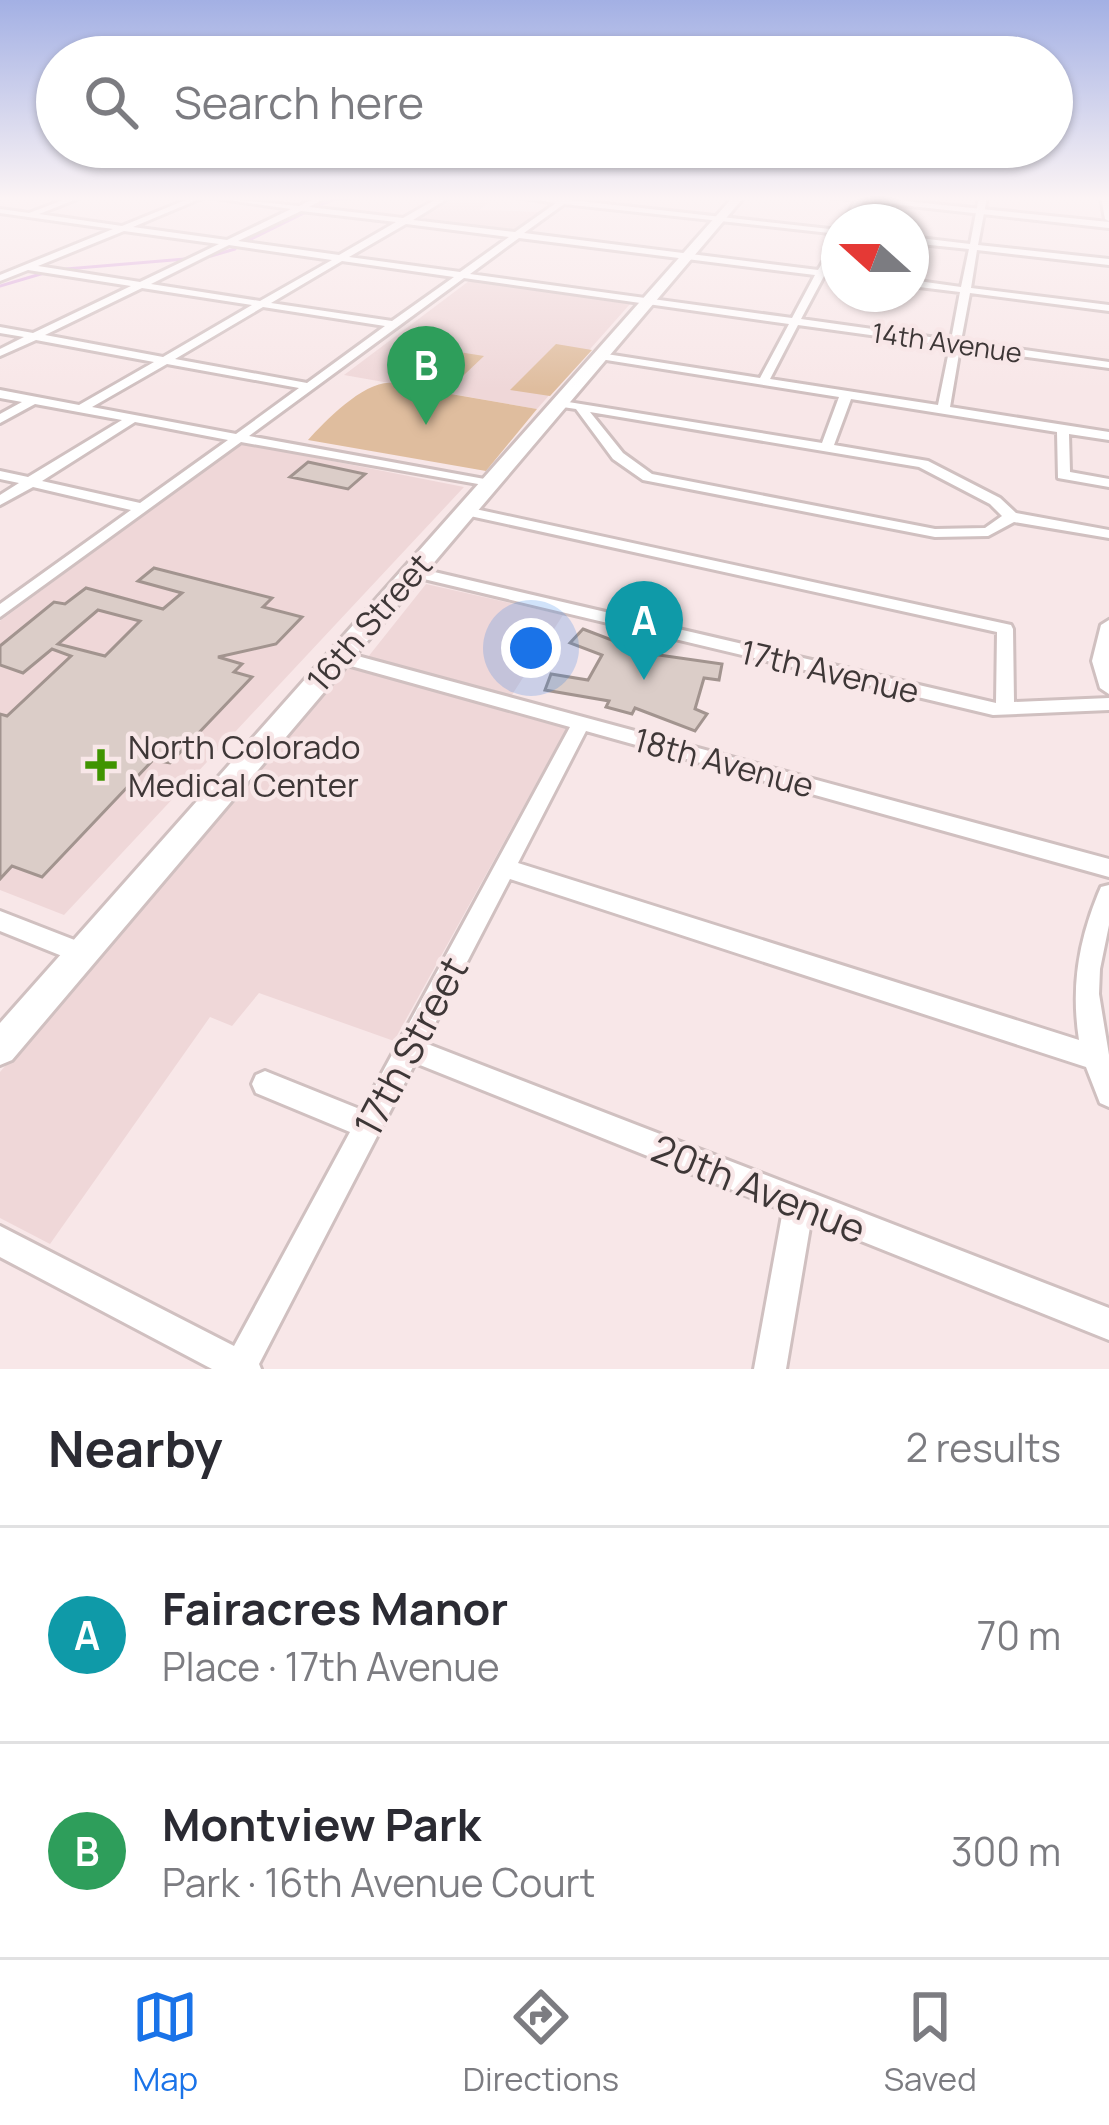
<!DOCTYPE html>
<meta charset="utf-8">
<style>
body{margin:0;font-family:Manrope,sans-serif;background:#f2f2f3;color:#2b2b33}
.compass{position:absolute;left:821px;top:204px;width:108px;height:108px;border-radius:50%;background:#fff;box-shadow:0 3px 9px #0004;rotate:291deg}
.you{position:absolute;left:531px;top:648px;width:42px;height:42px;margin:-30px;border:9px solid #fff;border-radius:50%;background:#1a73e8;box-shadow:0 0 0 18px #1a73e833}
.badge{display:grid;place-items:center;width:78px;height:78px;border-radius:50%;background:#1a73e8;color:#fff;font-size:39px;font-weight:700}
.pin{position:absolute;translate:-50% -99px;filter:drop-shadow(0 3px 6px #0008)}
.pin::after{content:'';position:absolute;top:63px;width:42px;height:36px;background:inherit;clip-path:polygon(0 0,100% 0,50% 100%)}
.list{margin:0;padding:0;list-style:none}
h2{display:flex;justify-content:space-between;align-items:center;height:156px;margin:0;padding:0 48px;font-size:51px}
h2 small{font-size:39px;font-weight:400;color:#7c7c81}
.list li{display:grid;grid-template-columns:78px 1fr auto;gap:36px;align-items:center;box-sizing:border-box;height:216px;padding:0 48px;border-top:3px solid #e1e1e2}
.list b{display:block;font-size:45px;white-space:nowrap}
.list p{margin:0;font-size:39px;white-space:nowrap;color:#7c7c81}
.list em{font-size:39px;font-style:normal;color:#7c7c81}
.icon{flex:none;width:66px;height:66px;fill:none;stroke:currentColor;stroke-width:2;stroke-linecap:round;stroke-linejoin:round}
.map{position:relative;flex:none;width:1109px;height:1369px;overflow:hidden}
.search{position:absolute;background:#fff;box-shadow:0 3px 9px #0004;left:36px;right:36px;top:36px;height:132px;display:flex;align-items:center;gap:30px;box-sizing:border-box;padding:0 42px;border-radius:66px;color:#7c7c81;font-size:45px}
.sheet{height:588px;background:#fff}
nav{display:flex;justify-content:space-around;align-items:center;box-sizing:border-box;height:168px;border-top:3px solid #e1e1e2;background:#fff;font-size:33px;color:#7c7c81}
nav a{display:grid;justify-items:center;gap:6px}
nav .on{color:#1a73e8}
.map>svg:first-child{display:block}
.built{fill:#efd7d8}
.green{fill:#dfbd9e}
.lines{fill:none;stroke-linecap:round;stroke-linejoin:round}
.stream{stroke:#dcabde;stroke-width:3}
.building{fill:#dbcdc8;stroke:#a2948f;stroke-width:3;fill-rule:evenodd}
.minor-casing{stroke:#d0c0c0;stroke-width:6}
.major-casing{stroke:#d0c0c0;stroke-width:6}
.minor{fill:#fff;fill-rule:evenodd}
.major{fill:#fff;fill-rule:evenodd}
.poi-dot{fill:#409400;stroke:#f8e7e8;stroke-width:4.5}
.labels{text-anchor:middle;dominant-baseline:central;stroke-width:9;stroke-linejoin:round;paint-order:stroke}
.far-street-label{font-size:27px;fill:#3e3737;stroke:#f8e7e8}
.street-label{font-size:33px;fill:#3e3737;stroke:#f8e7e8}
.poi-label{font-size:33px;fill:#3e3737;stroke:#f8e7e8;text-anchor:start}
.near-street-label{font-size:39px;fill:#3e3737;stroke:#f8e7e8}
</style>
<div class="map">
<svg width="1109" height="1369" viewBox="0 0 1109 1369">
<rect width="100%" height="100%" fill="#f8e7e8"/>
<path class="built" d="M 452,197 L 495,197 L 479,210 L 541,212 L 514,232 L 413,220 Z
M 469,281 L 630,304 L 537,409 L 344,375 Z
M 242,443 L 464,487 L 64,915 L 0,890 L 0,621 Z
M 426,584 L 563,615 L 510,698 L 368,657 Z
M 352,668 L 568,726 L 394,1041 L 259,993 L 232,1026 L 210,1017 L 50,1244 L 0,1218 L 0,1072 L 340,672 Z"/>
<path class="green" d="M 556,344 L 592,350 L 550,396 L 510,390 Z
M 459,352 L 484,356 L 445,393 L 537,409 L 486,471 L 308,440 C 326,420 366,379 393,383 Z"/>
<g class="lines">
<path class="stream" d="M 316,206 L 336,199 L 387,197
M 247,241 L 304,213
M 211,256 L 235,249
M 66,269 L 185,259
M 0,286 L 44,273"/>
</g>
<path class="building" d="M 308,462 L 365,474 L 348,489 L 290,477 Z
M 154,568 L 272,598 L 263,607 L 302,617 L 276,644 L 218,657 L 242,664 L 234,672 L 252,677 L 170,763 L 153,760 L 42,877 L 12,866 L 0,879 L 0,714 L 7,716 L 71,656 L 52,649 L 23,673 L 0,665 L 0,646 L 54,602 L 65,604 L 86,588 L 163,609 L 182,593 L 138,581 ZM 98,610 L 140,621 L 105,656 L 58,644 Z
M 583,629 L 635,649 L 639,644 L 661,649 L 659,655 L 722,664 L 719,680 L 704,678 L 695,709 L 707,714 L 695,731 L 635,708 L 632,714 L 606,707 L 609,701 L 545,690 L 551,674 L 588,680 L 602,655 L 570,643 Z"/>
<g class="lines">
<defs>
<path id="minor" d="M 71,197 L 82,197 L 39,214 L 122,226 L 193,197 L 204,197 L 133,227 L 227,240 L 291,209 L 207,197 L 299,206 L 317,197 L 327,197 L 309,207 L 403,218 L 440,197 L 450,197 L 413,220 L 515,232 L 556,203 L 518,197 L 573,197 L 570,200 L 839,230 L 839,234 L 564,204 L 524,233 L 818,270 L 839,236 L 839,247 L 827,271 L 839,272 L 839,278 L 824,276 L 801,319 L 951,340 L 960,292 L 911,286 L 911,280 L 961,287 L 969,249 L 911,243 L 911,237 L 970,244 L 979,197 L 987,197 L 978,245 L 1109,259 L 1109,265 L 977,250 L 971,288 L 1109,305 L 1109,311 L 970,293 L 961,341 L 1109,362 L 1109,368 L 960,348 L 950,407 L 1109,432 L 1109,440 L 1069,434 L 1070,472 L 1109,479 L 1109,487 L 1058,478 L 1057,432 L 851,399 L 834,445 L 928,461 L 1000,498 L 1016,513 L 1109,530 L 1109,538 L 1014,522 L 988,536 L 935,537 L 643,480 L 613,459 L 576,409 L 556,406 L 556,400 L 822,443 L 839,397 L 600,359 L 595,356 L 600,353 L 760,378 L 789,324 L 464,278 L 249,436 L 490,480 L 497,484 L 495,487 L 241,442 L 0,617 L 0,604 L 131,510 L 33,487 L 0,505 L 0,495 L 19,483 L 0,479 L 0,471 L 28,477 L 122,420 L 35,404 L 0,423 L 0,414 L 22,402 L 0,398 L 0,390 L 79,405 L 154,362 L 36,340 L 0,356 L 0,349 L 24,337 L 0,333 L 0,327 L 33,333 L 131,286 L 28,270 L 0,281 L 0,275 L 113,229 L 0,213 L 0,209 L 29,213 ZM 301,211 L 396,222 L 339,255 L 238,241 ZM 406,224 L 509,237 L 460,272 L 349,257 ZM 124,231 L 219,244 L 140,282 L 38,266 ZM 519,238 L 815,275 L 792,318 L 470,274 ZM 229,245 L 332,260 L 260,301 L 151,284 ZM 342,261 L 454,277 L 392,321 L 271,303 ZM 142,288 L 252,305 L 163,357 L 45,335 ZM 263,307 L 385,326 L 307,383 L 175,359 ZM 798,325 L 950,346 L 938,405 L 770,379 ZM 167,364 L 299,388 L 236,434 L 92,407 ZM 590,412 L 919,467 L 990,504 L 1002,516 L 985,528 L 935,529 L 652,474 L 623,453 ZM 135,422 L 228,440 L 140,503 L 42,481 Z
M 857,197 L 865,197 L 852,222 L 844,222 Z
M 1101,197 L 1109,197 L 1109,221 L 1105,219 Z
M 466,507 L 1011,625 L 1013,629 L 1014,702 L 1109,698 L 1109,710 L 993,715 L 407,575 L 405,572 L 413,567 L 996,703 L 997,632 L 461,514 L 459,511 Z
M 1109,620 L 1109,694 L 1100,688 L 1092,661 L 1101,625 Z
M 339,651 L 1109,859 L 1109,877 L 586,731 L 518,863 L 1079,1040 C 1071,988 1078,943 1098,894 L 1101,887 L 1109,885 L 1109,925 L 1100,969 L 1099,994 L 1109,1055 L 1109,1107 L 1100,1103 L 1086,1067 L 510,879 L 425,1043 L 1109,1308 L 1109,1340 L 811,1221 L 786,1369 L 754,1369 L 783,1210 L 415,1063 L 259,1364 L 261,1369 L 212,1369 L 0,1257 L 0,1226 L 234,1346 L 350,1132 L 256,1093 L 252,1084 L 256,1075 L 265,1071 L 362,1110 L 570,727 L 333,661 L 330,657 L 333,653 Z
M 0,911 L 90,946 L 94,953 L 90,960 L 82,964 L 0,931 Z"/>
<path id="major" d="M 733,197 L 744,197 L 12,1060 L 0,1065 L 0,1023 Z
M 830,197 L 866,197 L 1109,222 L 1109,228 Z"/>
</defs>
<use href="#minor" class="minor-casing"/>
<use href="#major" class="major-casing"/>
<use href="#minor" class="minor"/>
<use href="#major" class="major"/>
</g>
<linearGradient id="sky" x2="0" y2="1"><stop stop-color="#a3b0e4"/><stop offset="0.51" stop-color="#fcf4f5"/><stop offset="1" stop-color="#fcf4f5" stop-opacity="0"/></linearGradient>
<rect width="1109" height="389" fill="url(#sky)"/>
<path class="poi-dot" d="M95 747h12v12h12v12h-12v12h-12v-12h-12v-12h12z"/>
<g class="labels">
<g class="far-street-label">
<text transform="translate(947 342) rotate(8)">14th Avenue</text>
</g>
<g class="street-label">
<text transform="translate(369 622) rotate(-49)">16th Street</text>
<text transform="translate(830 671) rotate(13)">17th Avenue</text>
<text transform="translate(724 762) rotate(15)">18th Avenue</text>
</g>
<g class="poi-label">
<text x="128" y="746">North Colorado<tspan x="128" dy="38">Medical Center</tspan></text>
</g>
<g class="near-street-label">
<text transform="translate(410 1046) rotate(-62)">17th Street</text>
<text transform="translate(759 1188) rotate(22)">20th Avenue</text>
</g>
</g>
</svg>
<svg class="compass" viewBox="-18 -18 36 36"><path d="M0-13l5 13h-10z" fill="#e53935"/><path d="M0 13l5-13h-10z" fill="#7c7c81"/></svg>
<div class="you"></div>
<div class="pin badge" style="left:644px;top:680px;background:#0f9aa8">A</div>
<div class="pin badge" style="left:426px;top:425px;background:#2e9e5b">B</div>
<div class="search"><svg class="icon" aria-label="search" viewBox="0 0 24 24"><circle cx="10" cy="10" r="6"/><path d="M15 15l6 6"/></svg>Search here</div>
</div>
<section class="sheet">
<h2>Nearby<small>2 results</small></h2>
<ul class="list">
<li><span class="badge" style="background:#0f9aa8">A</span><div><b>Fairacres Manor</b><p>Place · 17th Avenue</p></div><em>70 m</em></li>
<li><span class="badge" style="background:#2e9e5b">B</span><div><b>Montview Park</b><p>Park · 16th Avenue Court</p></div><em>300 m</em></li>
</ul>
</section>
<nav>
<a class="on"><svg class="icon" aria-label="map" viewBox="0 0 24 24"><path d="M3 6l6-2 6 2 6-2v14l-6 2-6-2-6 2zM9 4v14M15 6v14"/></svg>Map</a>
<a><svg class="icon" aria-label="directions" viewBox="0 0 24 24"><path d="M12 3l9 9-9 9-9-9zM9 14v-3h6M13 9l2 2-2 2"/></svg>Directions</a>
<a><svg class="icon" aria-label="saved" viewBox="0 0 24 24"><path d="M7 4h10v16l-5-4-5 4z"/></svg>Saved</a>
</nav>
